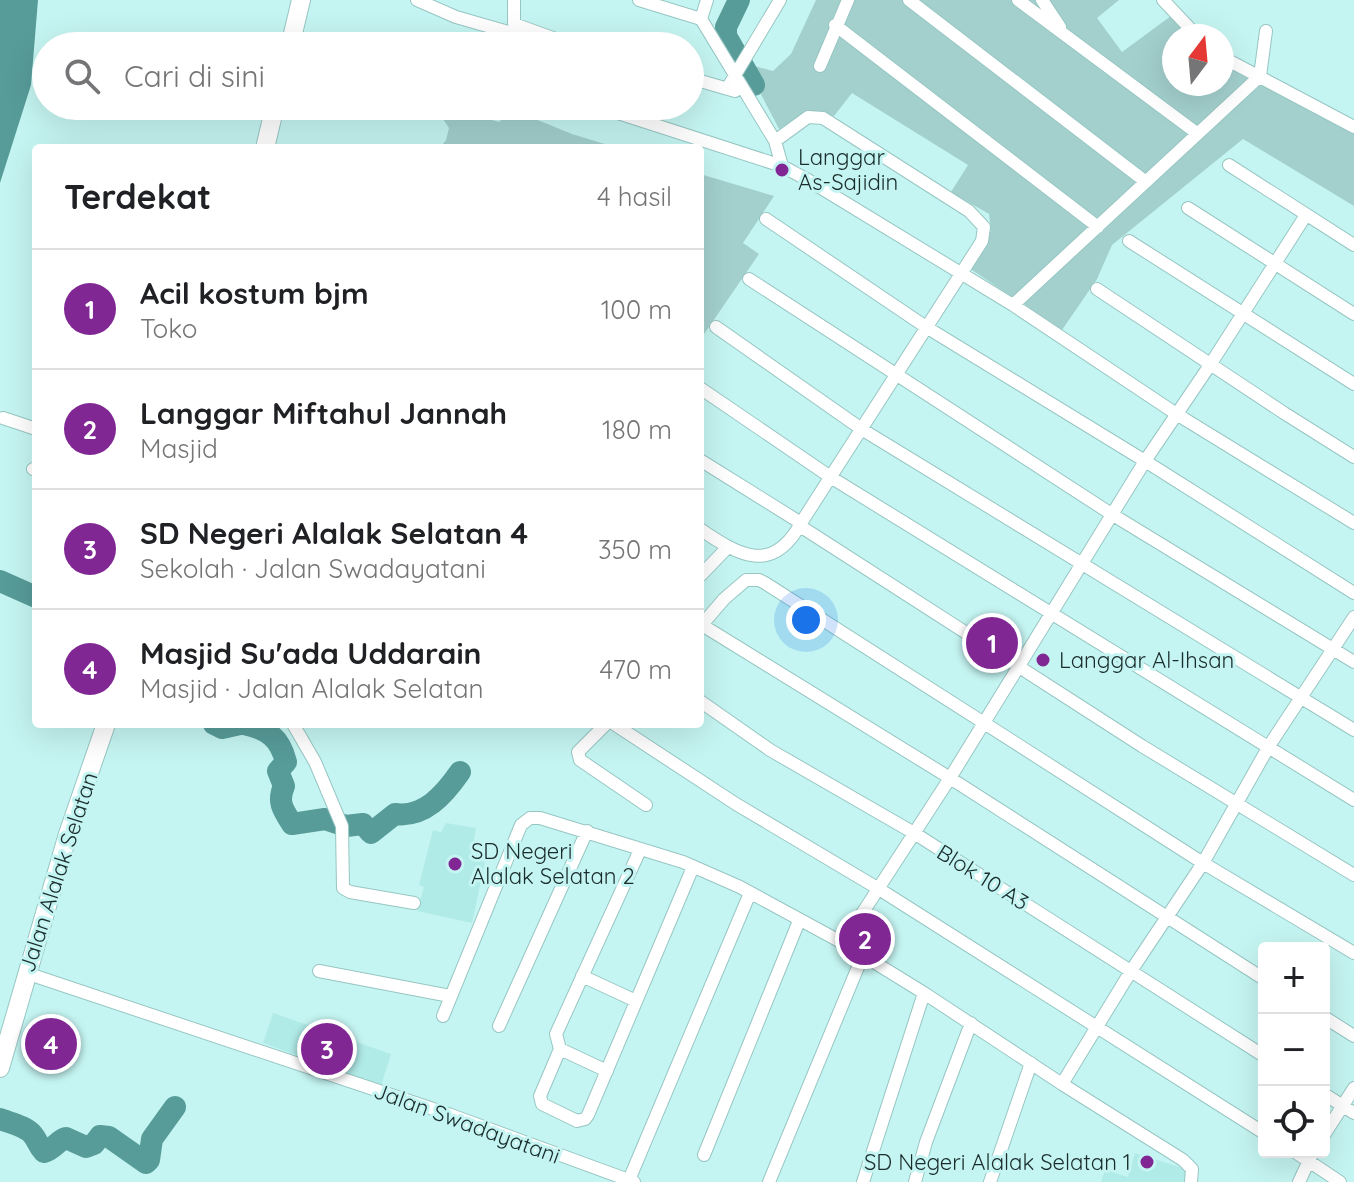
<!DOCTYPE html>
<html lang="id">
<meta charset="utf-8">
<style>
body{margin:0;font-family:Quicksand,sans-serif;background:#f6f6f6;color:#202124}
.controls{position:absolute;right:24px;bottom:24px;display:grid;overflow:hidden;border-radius:8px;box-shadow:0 8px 32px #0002}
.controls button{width:72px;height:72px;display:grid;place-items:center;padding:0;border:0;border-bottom:2px solid #e0e0e0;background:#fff;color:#202124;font:40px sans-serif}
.compass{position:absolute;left:1162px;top:24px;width:72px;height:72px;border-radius:50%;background:#fff;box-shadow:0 8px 32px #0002;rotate:16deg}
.you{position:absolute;left:806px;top:620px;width:28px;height:28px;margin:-20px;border:6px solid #fff;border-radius:50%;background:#1a73e8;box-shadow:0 0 0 12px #1a73e833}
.badge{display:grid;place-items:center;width:52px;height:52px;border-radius:50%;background:#812794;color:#fff;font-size:26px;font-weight:700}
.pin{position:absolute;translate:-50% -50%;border:4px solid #fff;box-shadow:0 2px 8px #0006}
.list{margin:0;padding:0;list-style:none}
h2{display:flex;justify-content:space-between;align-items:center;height:104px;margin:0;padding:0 32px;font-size:34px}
h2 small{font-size:26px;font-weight:400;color:#757577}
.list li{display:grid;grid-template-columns:52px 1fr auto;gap:24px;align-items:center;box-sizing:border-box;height:120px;padding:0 32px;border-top:2px solid #e0e0e0}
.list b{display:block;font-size:30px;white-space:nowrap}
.list p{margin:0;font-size:26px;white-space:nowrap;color:#757577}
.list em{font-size:26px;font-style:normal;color:#757577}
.icon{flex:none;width:44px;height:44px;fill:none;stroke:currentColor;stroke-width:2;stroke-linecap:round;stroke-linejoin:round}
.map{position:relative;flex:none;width:1354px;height:1182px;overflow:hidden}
.search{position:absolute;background:#fff;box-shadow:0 8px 32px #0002;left:32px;top:32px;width:672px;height:88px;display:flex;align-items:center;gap:20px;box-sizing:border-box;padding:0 28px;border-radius:44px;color:#757577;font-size:30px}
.panel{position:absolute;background:#fff;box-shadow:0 8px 32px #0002;left:32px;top:144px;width:672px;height:584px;border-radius:8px}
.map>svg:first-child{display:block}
.built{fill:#b1ebe8}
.green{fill:#a3d0cd}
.water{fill:#579c99}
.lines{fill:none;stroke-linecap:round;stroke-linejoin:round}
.river{stroke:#579c99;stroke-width:22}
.street-casing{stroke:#97c6c3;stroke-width:14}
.secondary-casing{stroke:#97c6c3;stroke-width:20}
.street{stroke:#fff;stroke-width:12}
.secondary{stroke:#fff;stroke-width:18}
.poi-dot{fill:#812794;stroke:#c5f5f2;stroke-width:3}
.labels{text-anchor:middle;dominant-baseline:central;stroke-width:6;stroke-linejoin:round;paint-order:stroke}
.poi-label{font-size:22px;fill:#1a2d2c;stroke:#c5f5f2;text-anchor:start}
.street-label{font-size:22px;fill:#1a2d2c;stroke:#c5f5f2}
</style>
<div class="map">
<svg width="1354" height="1182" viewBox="0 0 1354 1182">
<rect width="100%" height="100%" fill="#c5f5f2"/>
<path class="built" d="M 446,823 L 476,828 L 474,840 L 489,843 L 472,923 L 417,911 L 424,887 L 419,885 L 433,830 L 441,832 Z
M 273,1013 L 391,1054 L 381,1086 L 263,1043 Z
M 1135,1153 L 1189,1170 L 1186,1182 L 1101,1182 L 1105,1170 L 1128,1177 Z"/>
<path class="green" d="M 816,0 L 1119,0 L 1097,18 L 1122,52 L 1171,16 L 1190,36 L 1174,36 L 1174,84 L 1222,84 L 1222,62 L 1354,133 L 1354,206 L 1243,139 L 1112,245 L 1097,279 L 1062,330 L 969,268 L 991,231 L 989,214 L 951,192 L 968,165 L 852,93 L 834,116 C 807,109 802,114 779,129 L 751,75 L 754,66 L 773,71 L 791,54 Z
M 434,106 L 465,106 L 471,114 L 499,122 L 513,110 L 572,134 L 618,148 L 440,148 L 446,140 L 449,128 Z
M 700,174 L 774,196 L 743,243 L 759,254 L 700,340 Z"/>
<path class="water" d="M 0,0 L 38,0 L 31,85 L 0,183 Z"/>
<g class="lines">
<path class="river" d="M 739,0 L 726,27 L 726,36 L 754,85
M 0,581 L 36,597
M 214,724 L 222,728 L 240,724
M 244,724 C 268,729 280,738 286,762 L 278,771 L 284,786 C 277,802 283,810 292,824 L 325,819 L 346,826 L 363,824 L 371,833 L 395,814 C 424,818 444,795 460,772
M 0,1119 C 10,1123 26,1126 33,1135 C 38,1141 38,1146 44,1152 C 54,1149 57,1141 66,1138 L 86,1147 L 94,1144 L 100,1136 L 109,1137 L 146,1163 L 149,1160 L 152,1139 L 175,1107"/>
<defs>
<path id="street" d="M 417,0 L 456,17 L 515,34
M 514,0 L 514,24 L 575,46
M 639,0 L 701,19
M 707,0 L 701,19 L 775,141 L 782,166 L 808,180 L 1013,305 L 1178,415 L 1354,523
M 909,0 L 1146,182
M 1018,0 L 1198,134
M 1042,0 L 1060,27
M 1163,0 L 1197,36
M 835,25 L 1098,227
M 180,41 L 198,46
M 1222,57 L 1354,127
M 820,66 L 848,0
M 690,78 L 735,91
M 728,87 L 780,0
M 618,113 L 782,166
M 775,141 L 808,117 L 823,118 L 969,211 L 984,227 L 982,241 L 801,523
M 1229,165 L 1354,245
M 1188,208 L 1354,314
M 766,219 L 926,327 L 1145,461 L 1354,593
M 1129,241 L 1354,384
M 749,279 L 1113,515 L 1354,662
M 1097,289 L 1284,413 L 1354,457
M 1013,305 L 1260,76 L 1266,31
M 716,327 L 863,430 L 1354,730
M 700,388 L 832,478 L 1354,800
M 3,418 L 36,429
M 700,460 L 801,523 C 773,575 739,556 700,529
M 33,469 L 36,470
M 800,526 L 1142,746 L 1354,875
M 700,576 L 727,548
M 702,625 L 950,778 L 1264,979
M 700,627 L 724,599 L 746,580 L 759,580 L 765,583 L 1203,863 L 1354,953
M 700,701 L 770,750 L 914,833 L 1264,1056
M 293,724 L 315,762 L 342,826 L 343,888 L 350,892 L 414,903
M 606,724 L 578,752 L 580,760 L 646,805
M 614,724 L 736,804 L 879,889 L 1264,1133
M 640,850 L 556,1034 L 560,1049 L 540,1096 L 542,1104 L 577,1121 L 585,1119 L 588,1115 L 693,867
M 843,943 L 950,778 L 1145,461 L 1210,365 L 1306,215
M 319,971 L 450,996
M 26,973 L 451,1115 L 634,1182
M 582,976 L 636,1001
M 443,1016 L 521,825 L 530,818 L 540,818 L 683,862 L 740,887 L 843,943 L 924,993 L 1062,1084 L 1183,1160 L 1192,1169 L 1191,1182
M 1324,1017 L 1354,1036
M 499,1026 L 587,831
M 560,1049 L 607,1071
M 1062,1084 L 1131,971 L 1203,863 L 1269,746 L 1354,617
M 1324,1094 L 1354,1113
M 1324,1135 L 1354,1088
M 1295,1152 L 1340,1182
M 704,1155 L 799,921
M 629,1180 L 750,893
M 769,1182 L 863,955
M 863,1182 L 924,993
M 915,1182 L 926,1142 L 971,1023
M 990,1182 L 1031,1063
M 1299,1182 L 1313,1152"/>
<path id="secondary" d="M 290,46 L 301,0
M 265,148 L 275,106
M 0,1068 L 68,834 L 106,724"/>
</defs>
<use href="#street" class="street-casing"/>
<use href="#secondary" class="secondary-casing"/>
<use href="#street" class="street"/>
<use href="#secondary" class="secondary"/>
</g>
<g class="poi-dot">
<circle cx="782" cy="170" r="8"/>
<circle cx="1043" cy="660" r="8"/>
<circle cx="455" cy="864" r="8"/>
<circle cx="1147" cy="1162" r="8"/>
</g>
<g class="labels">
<g class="poi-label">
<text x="798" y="157">Langgar<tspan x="798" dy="25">As-Sajidin</tspan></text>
<text x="1059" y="660">Langgar Al-Ihsan</text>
<text x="471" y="851">SD Negeri<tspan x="471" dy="25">Alalak Selatan 2</tspan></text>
<text x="1131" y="1162" text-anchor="end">SD Negeri Alalak Selatan 1</text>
</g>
<g class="street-label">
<text transform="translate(58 872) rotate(-72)">Jalan Alalak Selatan</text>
<text transform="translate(983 877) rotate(32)">Blok 10 A3</text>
<text transform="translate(467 1123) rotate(20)">Jalan Swadayatani</text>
</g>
</g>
</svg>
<div class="controls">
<button>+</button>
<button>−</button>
<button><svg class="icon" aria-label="locate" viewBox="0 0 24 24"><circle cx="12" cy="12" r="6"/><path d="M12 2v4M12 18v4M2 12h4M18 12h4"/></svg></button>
</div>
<svg class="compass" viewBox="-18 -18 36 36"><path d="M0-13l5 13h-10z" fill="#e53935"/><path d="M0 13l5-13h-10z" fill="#757577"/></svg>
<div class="you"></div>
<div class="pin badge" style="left:992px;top:643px">1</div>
<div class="pin badge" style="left:865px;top:939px">2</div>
<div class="pin badge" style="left:327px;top:1049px">3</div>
<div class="pin badge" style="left:51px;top:1044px">4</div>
<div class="search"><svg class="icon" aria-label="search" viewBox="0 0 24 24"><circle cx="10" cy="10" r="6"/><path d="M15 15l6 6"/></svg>Cari di sini</div>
<section class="panel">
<h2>Terdekat<small>4 hasil</small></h2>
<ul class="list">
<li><span class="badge">1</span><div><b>Acil kostum bjm</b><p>Toko</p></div><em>100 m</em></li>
<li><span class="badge">2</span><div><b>Langgar Miftahul Jannah</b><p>Masjid</p></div><em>180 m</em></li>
<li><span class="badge">3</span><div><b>SD Negeri Alalak Selatan 4</b><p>Sekolah · Jalan Swadayatani</p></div><em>350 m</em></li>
<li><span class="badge">4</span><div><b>Masjid Su'ada Uddarain</b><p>Masjid · Jalan Alalak Selatan</p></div><em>470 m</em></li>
</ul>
</section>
</div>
